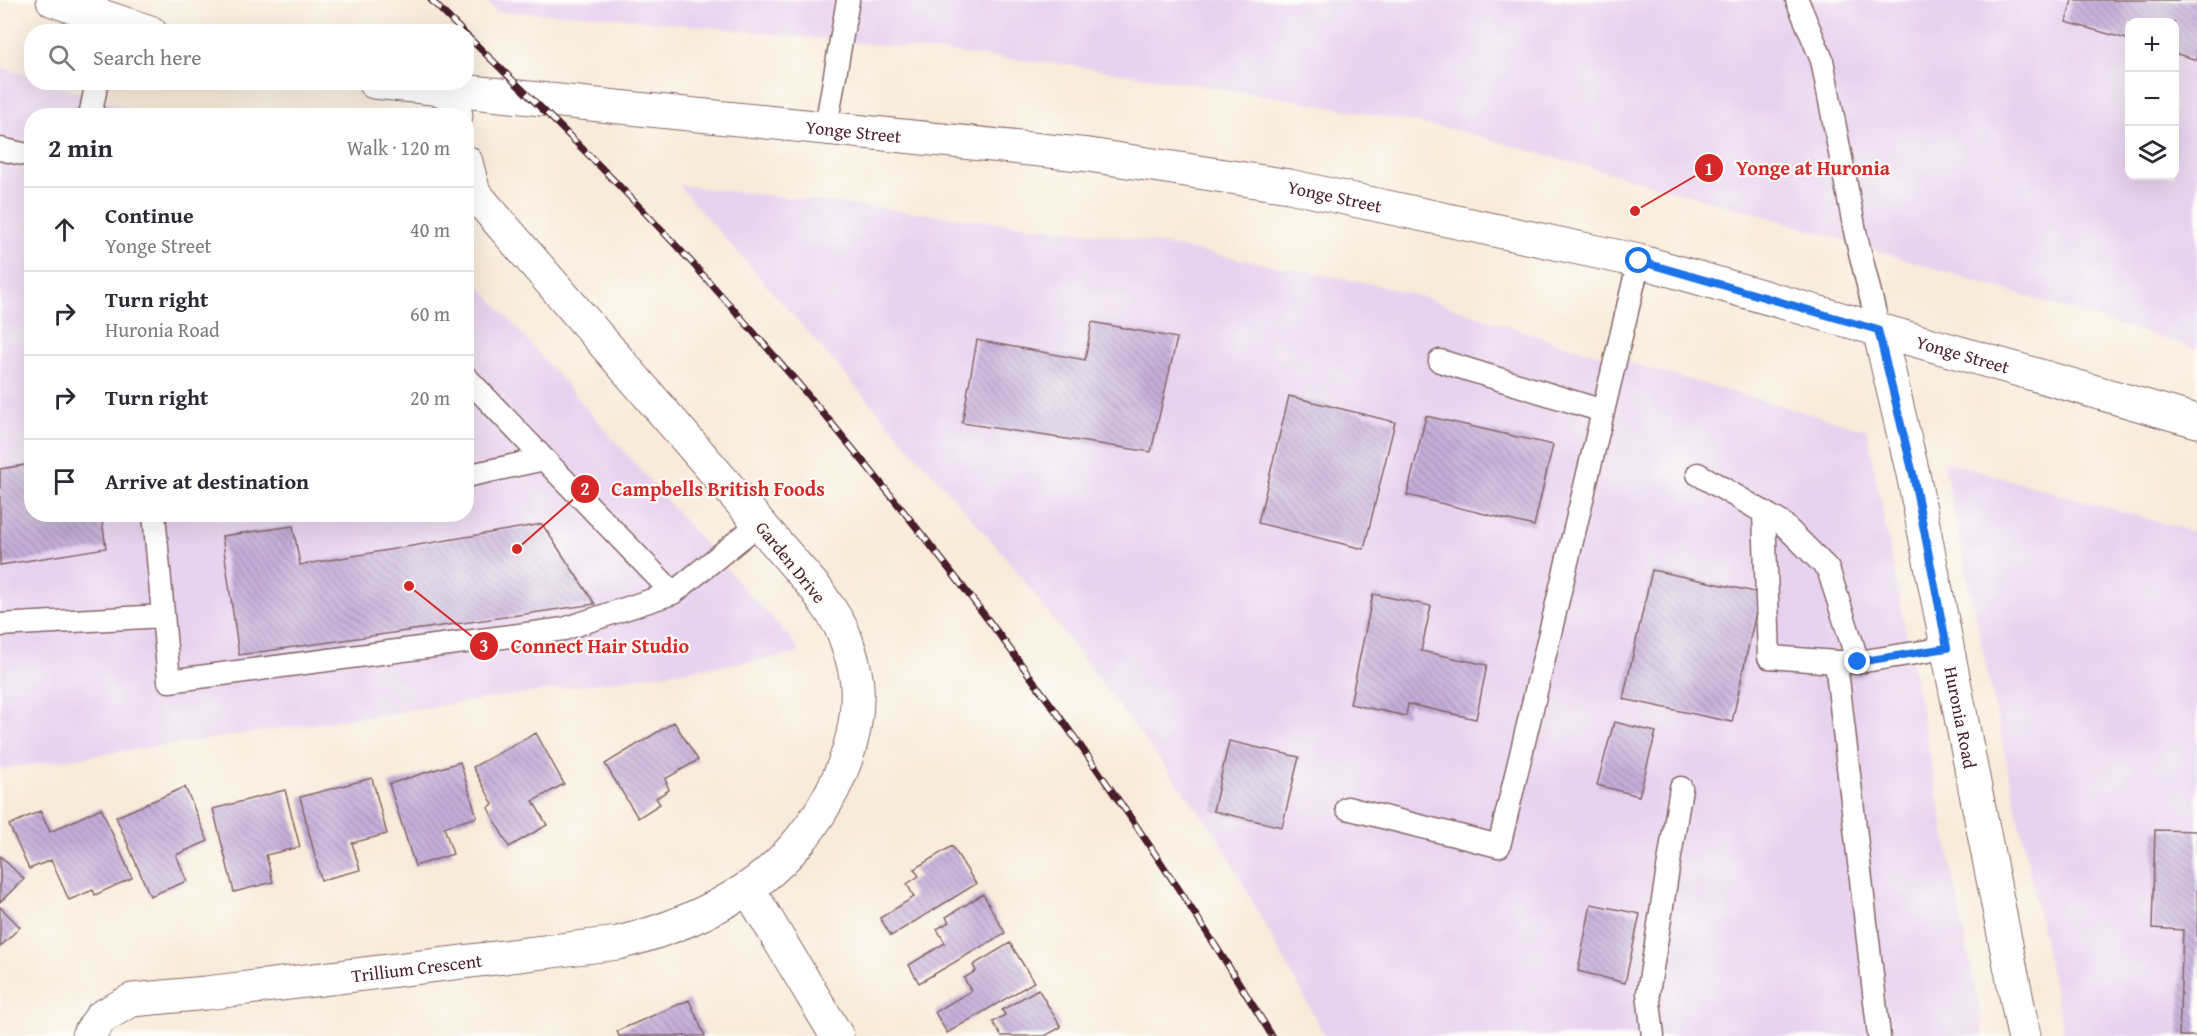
<!DOCTYPE html>
<meta charset="utf-8">
<style>
body{margin:0;font-family:"Gentium Book Plus",serif;background:#f2f2f3;color:#2b2b33}
.controls{position:absolute;right:18px;top:18px;display:grid;overflow:hidden;border-radius:12px;box-shadow:0 6px 24px #0002}
.controls button{width:54px;height:54px;display:grid;place-items:center;padding:0;border:0;border-bottom:2px solid #e1e1e2;background:#fff;color:#2b2b33;font:30px sans-serif}
.stop{position:absolute;width:18px;height:18px;margin:-14px;border:4px solid #1a73e8;border-radius:50%;background:#fff}
.stop.end{background:#1a73e8;border-color:#fff;box-shadow:0 2px 6px #0008}
.list{margin:0;padding:0;list-style:none}
h2{display:flex;justify-content:space-between;align-items:center;height:78px;margin:0;padding:0 24px;font-size:26px}
h2 small{font-size:20px;font-weight:400;color:#7c7c81}
.list li{display:grid;grid-template-columns:39px 1fr auto;gap:18px;align-items:center;box-sizing:border-box;height:84px;padding:0 24px;border-top:2px solid #e1e1e2}
.list b{display:block;font-size:22px;white-space:nowrap}
.list p{margin:0;font-size:20px;white-space:nowrap;color:#7c7c81}
.list em{font-size:20px;font-style:normal;color:#7c7c81}
.icon{flex:none;width:33px;height:33px;fill:none;stroke:currentColor;stroke-width:2;stroke-linecap:round;stroke-linejoin:round}
.map{position:relative;flex:none;width:2197px;height:1036px;overflow:hidden}
.search{position:absolute;background:#fff;box-shadow:0 6px 24px #0002;left:24px;top:24px;width:450px;height:66px;display:flex;align-items:center;gap:15px;box-sizing:border-box;padding:0 21px;border-radius:24px;color:#7c7c81;font-size:22px}
.panel{position:absolute;background:#fff;box-shadow:0 6px 24px #0002;left:24px;top:108px;width:450px;height:414px;border-radius:24px}
.map>svg:first-child{display:block}
.built{fill:#e7d2ef;fill-rule:evenodd}
.building{fill:url(#building-back-hatch)}
.lines{fill:none;stroke-linecap:round;stroke-linejoin:round}
.service-casing{stroke:#876668;stroke-width:25}
.minor-casing{stroke:#876668;stroke-width:35}
.secondary-casing{stroke:#876668;stroke-width:35}
.service{stroke:#fff;stroke-width:22}
.minor{stroke:#fff;stroke-width:33}
.secondary{stroke:#fff;stroke-width:33}
.rail-casing{stroke:#4a1f2b;stroke-width:7}
.rail{stroke:#fdfcf7;stroke-width:4.5;stroke-dasharray:14;stroke-linecap:butt}
.route{stroke:#1a73e8;stroke-width:8}
.labels{text-anchor:middle;dominant-baseline:central;stroke-width:4.5;stroke-linejoin:round;paint-order:stroke}
.street-label{font-size:18px;fill:#4a1f2b;stroke:#fdfcf7}
.leader{fill:none;stroke:#d62828;stroke-width:2}
.callout-dot{fill:#d62828;stroke:#fdfcf7;stroke-width:2}
.mark-label{font-size:18px;text-anchor:middle;font-weight:bold;fill:#fff}
.callout-label{font-size:20px;text-anchor:middle;font-weight:bold;fill:#d62828;stroke:#fdfcf7;stroke-width:4.5;stroke-linejoin:round;paint-order:stroke}
</style>
<div class="map">
<svg width="2197" height="1036" viewBox="0 0 2197 1036">
<defs>
<pattern id="building-back-hatch" width="6" height="6" patternUnits="userSpaceOnUse" patternTransform="scale(1.5)"><rect width="6" height="6" fill="#c5afda"/><path d="M-1 5l2 2M0 0l6 6M5-1l2 2" fill="none" stroke="#a28eb1"/></pattern>
</defs>
<rect width="100%" height="100%" fill="#fdfcf7"/>
<filter id="ink" filterUnits="userSpaceOnUse"><feTurbulence type="fractalNoise" baseFrequency=".0167" numOctaves="2"/><feDisplacementMap in="SourceGraphic" scale="12" xChannelSelector="R" yChannelSelector="G"/><feConvolveMatrix kernelMatrix="1 2 1 2 8 2 1 2 1" color-interpolation-filters="sRGB"/></filter>
<filter id="wash" filterUnits="userSpaceOnUse"><feTurbulence type="fractalNoise" baseFrequency=".008" numOctaves="4" result="noise"/><feDisplacementMap in="SourceGraphic" scale="24" xChannelSelector="R" yChannelSelector="G"/><feGaussianBlur stdDeviation="1.35" result="paint"/><feColorMatrix in="noise" values="0 0 0 0 0 0 0 0 0 0 0 0 0 0 0 0 0 1.4 0 .05"/><feComposite in="paint" operator="in"/></filter>
<g filter="url(#wash)">
<rect width="100%" height="100%" fill="#f8ebd9"/>
<path class="built" d="M 485,0 L 2197,0 L 2197,349 L 1762,215 L 1455,130 L 1289,99 L 1069,65 L 593,15 L 497,12 ZM 2130,22 L 2174,22 L 2174,176 L 2130,176 Z
M 0,67 L 31,77 L 32,82 L 48,83 L 149,115 L 32,116 L 32,514 L 466,514 L 467,271 L 737,581 L 792,639 L 800,654 L 0,769 Z
M 678,185 L 1117,236 L 1368,283 L 1422,297 L 1555,342 L 1867,430 L 1984,1036 L 1325,1036 L 1216,834 L 1005,556 Z
M 1943,461 L 2197,533 L 2197,1036 L 2064,1036 Z"/>
<g id="blocks">
<path class="building" d="M 2072,0 L 2197,0 L 2197,60 L 2174,53 L 2174,22 L 2130,22 L 2130,40 L 2066,22 Z
M 1092,322 L 1177,338 L 1151,452 L 962,423 L 977,340 L 1085,360 Z
M 1289,396 L 1395,422 L 1364,549 L 1258,523 Z
M 1426,416 L 1553,445 L 1534,526 L 1407,495 Z
M 32,464 L 32,514 L 101,514 L 106,548 L 0,565 L 0,469 Z
M 542,524 L 595,604 L 239,655 L 222,536 L 293,526 L 300,565 Z
M 1652,570 L 1760,593 L 1732,722 L 1623,699 Z
M 1373,594 L 1431,606 L 1421,651 L 1487,665 L 1476,719 L 1408,704 L 1406,716 L 1350,704 Z
M 674,722 L 698,760 L 665,779 L 669,790 L 656,798 L 660,804 L 638,818 L 605,764 Z
M 1614,722 L 1656,732 L 1639,796 L 1597,785 Z
M 536,733 L 564,784 L 533,801 L 547,825 L 509,847 L 488,808 L 493,804 L 473,767 Z
M 1229,741 L 1299,757 L 1282,827 L 1213,811 Z
M 460,762 L 477,817 L 444,827 L 453,854 L 415,866 L 389,784 Z
M 372,778 L 387,834 L 352,843 L 360,870 L 321,880 L 300,797 Z
M 185,787 L 208,841 L 176,855 L 187,881 L 150,896 L 116,817 Z
M 285,790 L 300,847 L 266,855 L 273,882 L 234,892 L 213,809 Z
M 101,808 L 132,878 L 95,895 L 93,890 L 69,900 L 51,860 L 29,869 L 9,825 L 40,811 L 50,832 Z
M 2155,830 L 2197,831 L 2197,1036 L 2179,1036 L 2183,930 L 2152,928 Z
M 952,846 L 976,884 L 891,936 L 880,918 L 914,897 L 907,884 L 919,876 L 914,869 Z
M 0,856 L 24,879 L 0,902 Z
M 983,894 L 1005,933 L 919,983 L 909,965 L 945,943 L 937,929 L 949,922 L 946,917 Z
M 1591,904 L 1640,914 L 1625,983 L 1578,971 Z
M 0,907 L 20,927 L 0,947 Z
M 1010,943 L 1034,982 L 947,1033 L 935,1012 L 971,991 L 964,978 L 976,971 L 973,965 Z
M 1038,989 L 1061,1027 L 1045,1036 L 1001,1036 L 993,1022 L 1005,1015 L 1002,1010 Z
M 689,1000 L 705,1036 L 619,1036 L 617,1031 Z"/>
</g>
</g>
<g filter="url(#ink)">
<use href="#blocks" fill-opacity="0" stroke="#876668" stroke-width="1.5"/>
<g class="lines">
<defs>
<path id="service" d="M 1797,0 L 1822,60 L 1856,236 L 1879,330
M 90,116 L 97,82
M 826,127 L 848,0
M 0,149 L 32,156
M 1440,361 L 1603,411
M 466,377 L 544,459
M 1698,474 L 1782,523 L 1828,569 L 1858,662
M 466,476 L 544,459 L 673,593 L 760,523
M 1764,512 L 1769,657 L 1836,662
M 154,514 L 169,681 L 564,629 L 673,593
M 0,625 L 163,616
M 1347,808 L 1499,846 L 1639,261
M 1653,1036 L 1648,993 L 1681,788
M 1879,1036 L 1836,662 L 1858,662 L 1947,648"/>
<g id="minor">
<path d="M 450,90 L 456,116"/>
<path d="M 748,888 L 837,1036"/>
<path id="s1" d="M 88,1036 L 101,1017 L 132,1000 L 206,993 L 618,943 C 663,932 708,914 748,888 C 810,847 861,762 857,686 C 856,671 850,651 845,637 C 840,621 826,605 817,590 L 474,193 L 466,162"/>
</g>
<g id="secondary">
<path d="M 53,0 L 150,32"/>
<path id="s2" d="M 374,82 L 1089,155 L 1289,186 L 1639,261 L 2197,421"/>
<path id="s3" d="M 1879,330 L 1913,474 L 2024,1036"/>
</g>
</defs>
<use href="#service" class="service-casing"/>
<use href="#minor" class="minor-casing"/>
<use href="#secondary" class="secondary-casing"/>
<use href="#service" class="service"/>
<use href="#minor" class="minor"/>
<use href="#secondary" class="secondary"/>
<defs>
<path id="rail" d="M 431,0 L 463,32
M 466,35 C 544,110 621,185 694,265 C 910,504 1104,761 1272,1036"/>
</defs>
<use href="#rail" class="rail-casing"/>
<use href="#rail" class="rail"/>
</g>
</g>
<g class="lines" filter="url(#ink)">
<path class="route" d="M 1639,261 L 1878,330 L 1913,474 L 1947,648 L 1858,662"/>
</g>
<g class="labels">
<g class="street-label">
<text stroke="none"><textPath href="#s2" startOffset="482">Yonge Street</textPath></text>
<text stroke="none"><textPath href="#s2" startOffset="968">Yonge Street</textPath></text>
<text stroke="none"><textPath href="#s2" startOffset="1616">Yonge Street</textPath></text>
<text transform="translate(791 562) rotate(51)">Garden Drive</text>
<text stroke="none"><textPath href="#s3" startOffset="396">Huronia Road</textPath></text>
<text stroke="none"><textPath href="#s1" startOffset="345">Trillium Crescent</textPath></text>
</g>
</g>
<path class="leader" d="M1635 211L1709 168M517 549L585 489M409 586L484 646"/>
<g class="callout-dot">
<circle cx="1635" cy="211" r="6"/>
<circle cx="517" cy="549" r="6"/>
<circle cx="409" cy="586" r="6"/>
<circle cx="1709" cy="168" r="15"/>
<circle cx="585" cy="489" r="15"/>
<circle cx="484" cy="646" r="15"/>
</g>
<g class="mark-label">
<text x="1709" y="175">1</text>
<text x="585" y="495">2</text>
<text x="484" y="652">3</text>
</g>
<g class="callout-label">
<text x="1813" y="175">Yonge at Huronia</text>
<text x="718" y="496">Campbells British Foods</text>
<text x="600" y="653">Connect Hair Studio</text>
</g>
</svg>
<div class="controls">
<button>+</button>
<button>−</button>
<button><svg class="icon" aria-label="layers" viewBox="0 0 24 24"><path d="M12 4l9 5-9 5-9-5zM3 14l9 5 9-5"/></svg></button>
</div>
<div class="stop" style="left:1639px;top:261px"></div>
<div class="stop end" style="left:1858px;top:662px"></div>
<div class="search"><svg class="icon" aria-label="search" viewBox="0 0 24 24"><circle cx="10" cy="10" r="6"/><path d="M15 15l6 6"/></svg>Search here</div>
<section class="panel">
<h2>2 min<small>Walk · 120 m</small></h2>
<ul class="list">
<li><svg class="icon" aria-label="ahead" viewBox="0 0 24 24"><path d="M12 20V5M6 11l6-6 6 6"/></svg><div><b>Continue</b><p>Yonge Street</p></div><em>40 m</em></li>
<li><svg class="icon" aria-label="right" viewBox="0 0 24 24"><path d="M7 20v-9h11M14 6l5 5-5 5"/></svg><div><b>Turn right</b><p>Huronia Road</p></div><em>60 m</em></li>
<li><svg class="icon" aria-label="right" viewBox="0 0 24 24"><path d="M7 20v-9h11M14 6l5 5-5 5"/></svg><div><b>Turn right</b></div><em>20 m</em></li>
<li><svg class="icon" aria-label="arrive" viewBox="0 0 24 24"><path d="M6 21V4h12l-3 4 3 4H6"/></svg><div><b>Arrive at destination</b></div></li>
</ul>
</section>
</div>
